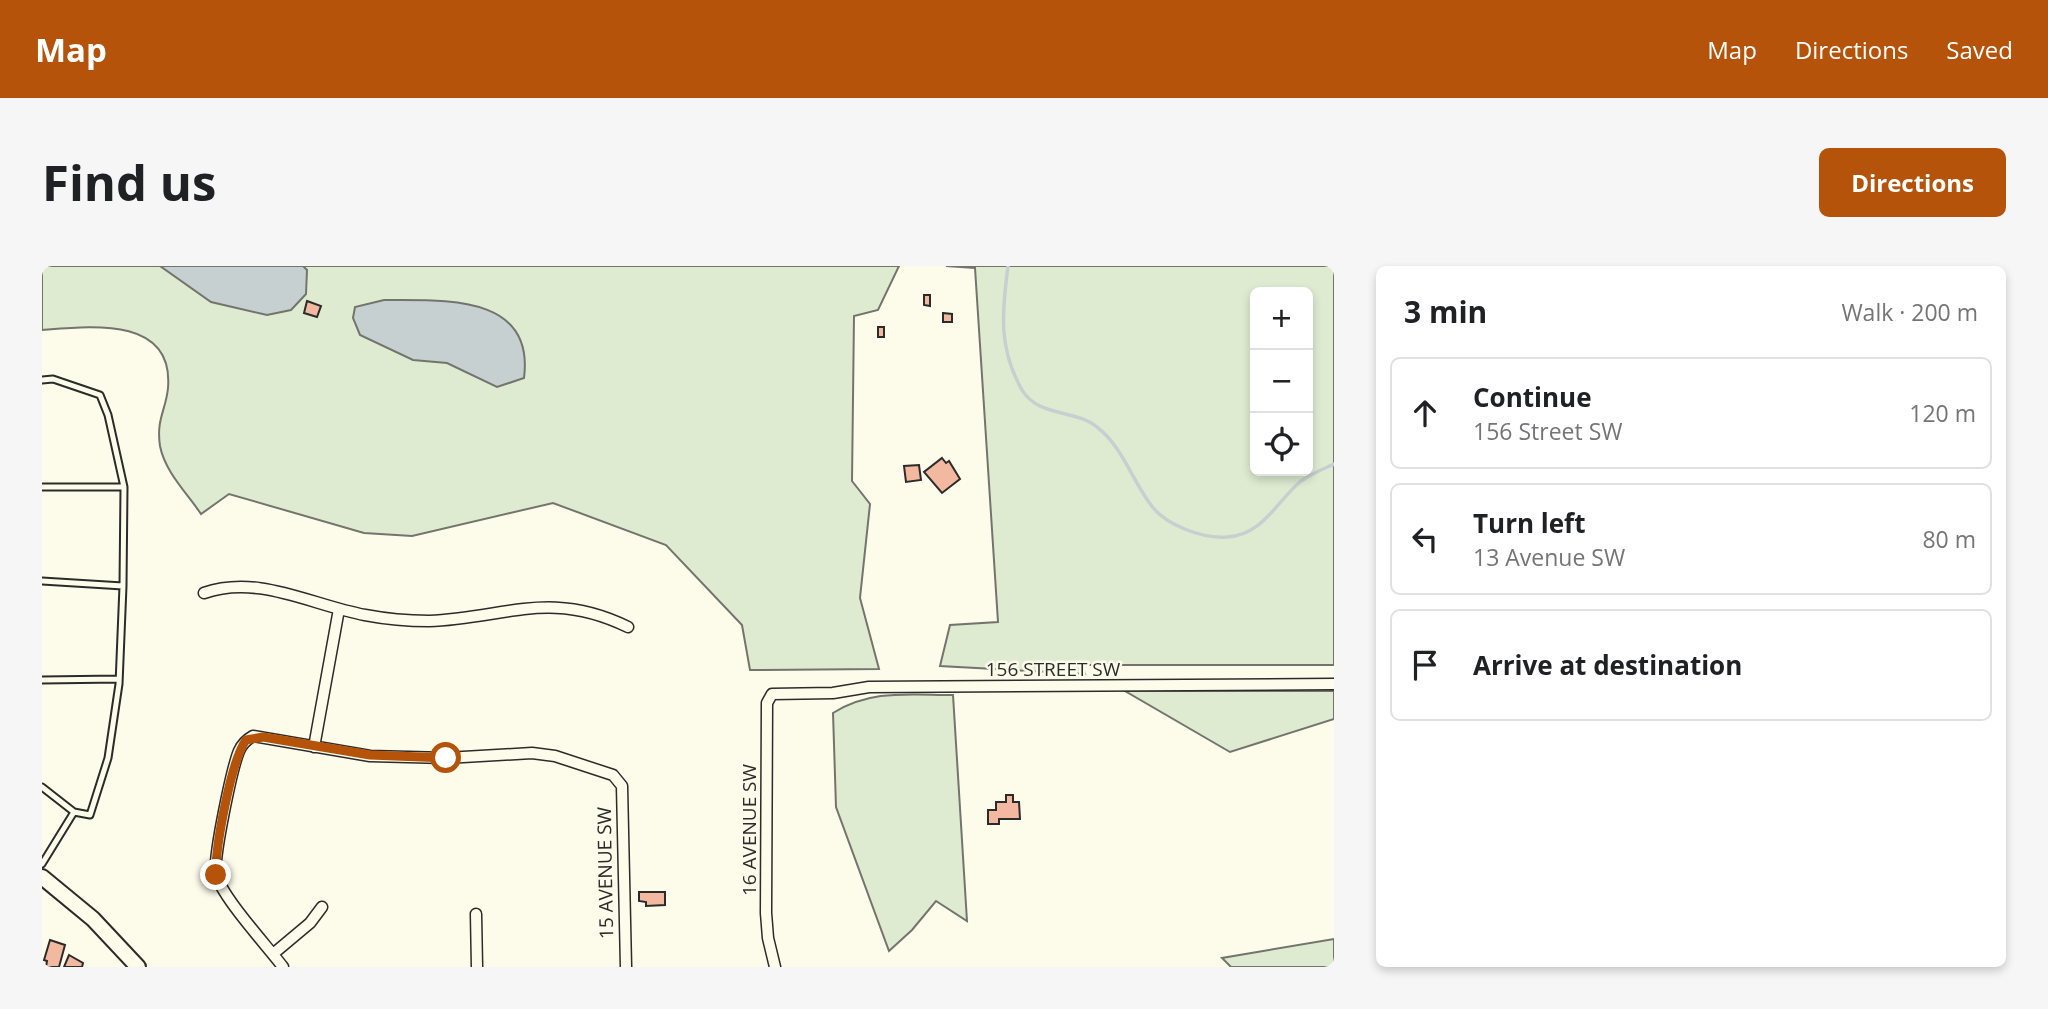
<!DOCTYPE html>
<meta charset="utf-8">
<style>
body{margin:0;font-family:"Open Sans",sans-serif;background:#f6f6f6;color:#202124}
.controls{position:absolute;right:21px;top:21px;display:grid;overflow:hidden;border-radius:10px;box-shadow:0 4px 10px #0003}
.controls button{width:63px;height:63px;display:grid;place-items:center;padding:0;border:0;border-bottom:2px solid #e0e0e0;background:#fff;color:#202124;font:35px sans-serif}
.stop{position:absolute;width:21px;height:21px;margin:-16px;border:5px solid #b45309;border-radius:50%;background:#fff}
.stop.end{background:#b45309;border-color:#fff;box-shadow:0 2px 7px #0008}
.list{margin:0;padding:0;list-style:none}
h2{display:flex;justify-content:space-between;align-items:center;height:91px;margin:0;padding:0 28px;font-size:30px}
h2 small{font-size:23px;font-weight:400;color:#757577}
.list li{display:grid;grid-template-columns:46px 1fr auto;gap:21px;align-items:center;box-sizing:border-box;height:112px;margin:0 14px 14px;padding:0 14px;border:2px solid #e0e0e0;border-radius:10px}
.list b{display:block;font-size:26px;white-space:nowrap}
.list p{margin:0;font-size:23px;white-space:nowrap;color:#757577}
.list em{font-size:23px;font-style:normal;color:#757577}
.icon{flex:none;width:38px;height:38px;fill:none;stroke:currentColor;stroke-width:2;stroke-linecap:round;stroke-linejoin:round}
.map{position:relative;flex:none;width:1292px;height:701px;overflow:hidden;border-radius:10px}
header{display:flex;align-items:center;gap:42px;box-sizing:border-box;height:98px;padding:0 35px;background:#b45309;color:#fff}
header strong{font-size:33px}
nav{display:flex;gap:38px;margin-inline-start:auto;font-size:24px}
.intro{display:flex;align-items:center;justify-content:space-between;box-sizing:border-box;height:168px;padding:0 42px}
h1{margin:0;font-size:49px}
.button{padding:18px 32px;border-radius:10px;background:#b45309;color:#fff;font-size:24px;font-weight:700}
main{display:flex;gap:42px;padding:0 42px}
aside{flex:1;background:#fff;border-radius:10px;box-shadow:0 4px 10px #0003}
.map>svg:first-child{display:block}
.green{fill:#deebd1;stroke:#74746e;stroke-width:2;fill-rule:evenodd}
.water{fill:#c7d0d0;stroke:#74746e;stroke-width:2}
.lines{fill:none;stroke-linecap:round;stroke-linejoin:round}
.stream{stroke:#c7d0d0;stroke-width:3.5}
.building{fill:#f2b8a0;stroke:#2b2b2b;stroke-width:2}
.service-casing{stroke:#2b2b2b;stroke-width:9}
.minor-casing{stroke:#2b2b2b;stroke-width:13}
.secondary-casing{stroke:#2b2b2b;stroke-width:18}
.service{stroke:#fdfbea;stroke-width:5}
.minor{stroke:#fdfbea;stroke-width:10}
.secondary{stroke:#fdfbea;stroke-width:14}
.route{stroke:#b45309;stroke-width:9}
.labels{text-anchor:middle;dominant-baseline:central;stroke-width:5;stroke-linejoin:round;paint-order:stroke}
.street-label{font-size:19px;fill:#2b2b2b;stroke:#fdfbea}
</style>
<header>
<strong>Map</strong>
<nav><a>Map</a><a>Directions</a><a>Saved</a></nav>
</header>
<div class="intro"><h1>Find us</h1><a class="button">Directions</a></div>
<main>
<div class="map">
<svg width="1292" height="701" viewBox="0 0 1292 701">
<rect width="100%" height="100%" fill="#fdfbea"/>
<path class="green" d="M 0,0 L 857,0 L 836,44 L 812,50 L 810,215 L 828,238 L 818,332 L 837,403 L 708,404 L 700,359 L 624,279 L 511,237 L 370,270 L 322,267 L 187,228 L 159,248 C 145,227 123,206 118,180 C 114,153 124,144 126,122 C 132,50 49,60 0,64 Z
M 904,0 L 1292,0 L 1292,399 L 1040,399 L 1043,408 L 898,400 L 908,359 L 956,356 L 933,2 ZM 1213,26 L 1266,26 L 1266,205 L 1213,205 Z
M 1083,425 L 1292,425 L 1292,453 L 1188,486 Z
M 911,429 L 925,655 L 894,635 L 870,664 L 847,685 L 794,541 L 791,447 C 829,423 867,429 911,429 Z
M 1292,673 L 1292,701 L 1189,701 L 1180,692 Z"/>
<path class="water" d="M 118,0 L 261,0 L 265,4 L 264,28 L 249,44 L 225,49 L 169,36 Z
M 342,34 C 398,35 493,26 482,112 L 455,121 L 405,97 L 371,94 L 318,69 L 311,52 L 313,41 Z"/>
<g class="lines">
<path class="stream" d="M 966,0 C 960,46 956,82 980,124 C 996,151 1033,143 1055,161 C 1080,180 1090,214 1109,239 C 1123,259 1161,273 1185,271 C 1221,269 1234,236 1259,215 C 1269,208 1281,203 1292,198"/>
</g>
<path class="building" d="M 882,29 L 888,29 L 888,40 L 882,39 Z
M 265,35 L 279,40 L 275,51 L 262,47 Z
M 901,47 L 910,48 L 910,56 L 901,56 Z
M 836,61 L 842,61 L 842,71 L 836,71 Z
M 900,192 L 904,197 L 907,195 L 918,213 L 900,227 L 882,206 Z
M 877,199 L 879,214 L 864,216 L 862,200 Z
M 964,529 L 971,529 L 971,536 L 977,536 L 978,553 L 957,553 L 957,558 L 946,558 L 946,544 L 954,544 L 954,536 L 964,536 Z
M 597,626 L 623,626 L 623,639 L 604,640 L 604,636 L 597,635 Z
M 8,674 L 23,679 L 17,701 L 4,701 L 5,695 L 2,694 Z
M 27,689 L 41,697 L 40,701 L 22,701 Z"/>
<g class="lines">
<defs>
<path id="service" d="M 0,114 L 11,113 L 58,129 L 66,149 L 82,221 L 81,320 L 77,418 L 66,492 L 48,549 L 32,546 L 0,521
M 0,221 L 82,221
M 0,315 L 81,320
M 0,414 L 77,413
M 0,598 L 32,546"/>
<path id="minor" d="M 162,327 C 216,308 269,339 323,349 C 344,353 365,355 387,355 C 464,352 508,323 586,361
M 272,481 L 297,343
M 434,648 L 435,701
M 231,688 L 268,657 L 280,641
M 241,701 C 226,681 179,630 174,608 C 171,592 190,502 197,485 C 200,478 204,474 211,470 L 328,490 L 404,492 L 490,487 L 513,490 L 571,509 L 580,520 L 584,701
M 733,701 L 726,672 L 724,647 L 725,437 L 730,428 L 791,427 L 827,421 L 1292,418"/>
<path id="secondary" d="M 0,611 L 51,653 L 96,701"/>
</defs>
<use href="#service" class="service-casing"/>
<use href="#minor" class="minor-casing"/>
<use href="#secondary" class="secondary-casing"/>
<use href="#service" class="service"/>
<use href="#minor" class="minor"/>
<use href="#secondary" class="secondary"/>
</g>
<g class="lines">
<path class="route" d="M 174,609 C 173,582 189,495 204,474 L 221,471 L 328,489 L 404,492"/>
</g>
<g class="labels">
<g class="street-label">
<text x="1011" y="403">156 STREET SW</text>
<text transform="translate(707 564) rotate(-90)">16 AVENUE SW</text>
<text transform="translate(563 607) rotate(-91)">15 AVENUE SW</text>
</g>
</g>
</svg>
<div class="controls">
<button>+</button>
<button>−</button>
<button><svg class="icon" aria-label="locate" viewBox="0 0 24 24"><circle cx="12" cy="12" r="6"/><path d="M12 2v4M12 18v4M2 12h4M18 12h4"/></svg></button>
</div>
<div class="stop" style="left:404px;top:492px"></div>
<div class="stop end" style="left:174px;top:609px"></div>
</div>
<aside>
<h2>3 min<small>Walk · 200 m</small></h2>
<ul class="list">
<li><svg class="icon" aria-label="ahead" viewBox="0 0 24 24"><path d="M12 20V5M6 11l6-6 6 6"/></svg><div><b>Continue</b><p>156 Street SW</p></div><em>120 m</em></li>
<li><svg class="icon" aria-label="left" viewBox="0 0 24 24"><path d="M17 20v-9H6M10 6l-5 5 5 5"/></svg><div><b>Turn left</b><p>13 Avenue SW</p></div><em>80 m</em></li>
<li><svg class="icon" aria-label="arrive" viewBox="0 0 24 24"><path d="M6 21V4h12l-3 4 3 4H6"/></svg><div><b>Arrive at destination</b></div></li>
</ul>
</aside>
</main>
